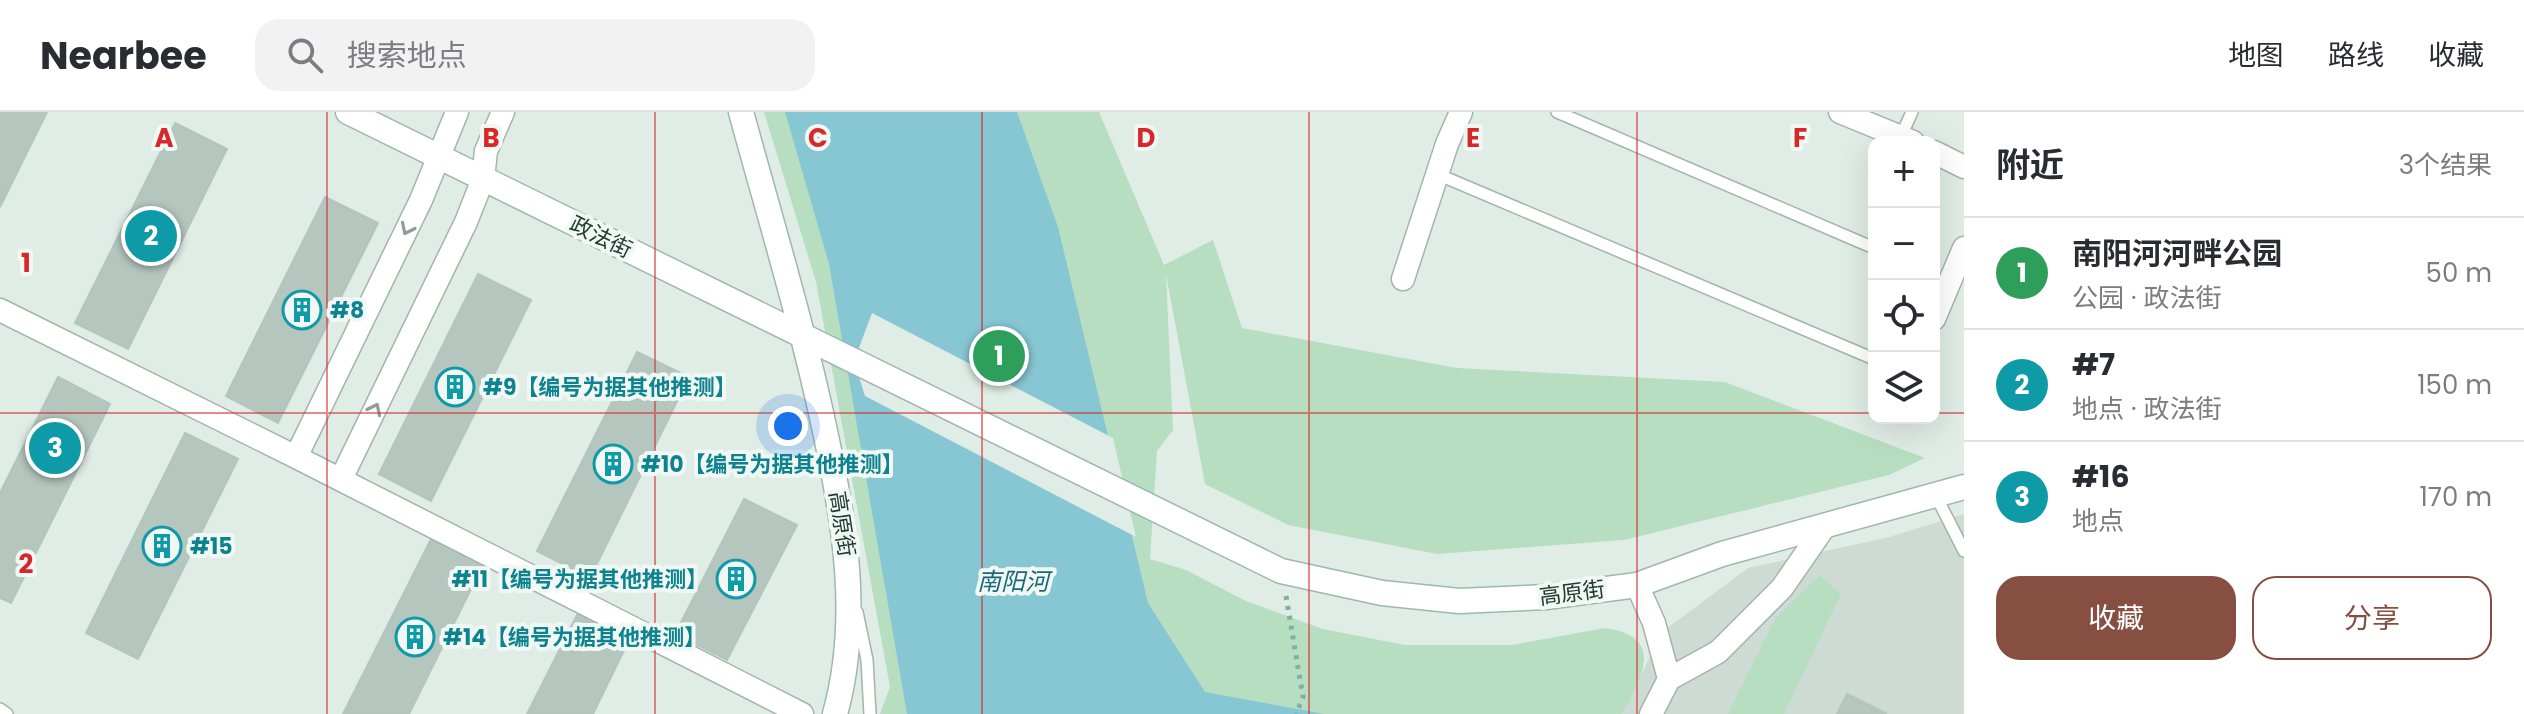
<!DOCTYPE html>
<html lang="zh">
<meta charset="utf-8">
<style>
body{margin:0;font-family:Poppins,"Noto Sans SC",sans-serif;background:#f2f2f3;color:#2b2b33}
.controls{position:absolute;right:24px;top:24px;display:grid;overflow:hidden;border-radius:16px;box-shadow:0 8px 32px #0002}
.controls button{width:72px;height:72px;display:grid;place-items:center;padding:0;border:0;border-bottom:2px solid #e1e1e2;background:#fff;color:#2b2b33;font:40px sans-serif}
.you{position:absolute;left:788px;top:314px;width:28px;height:28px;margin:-20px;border:6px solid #fff;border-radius:50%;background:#1a73e8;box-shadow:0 0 0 12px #1a73e833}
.badge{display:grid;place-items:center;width:52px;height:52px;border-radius:50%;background:#874f41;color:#fff;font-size:26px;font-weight:700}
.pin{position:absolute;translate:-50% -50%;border:4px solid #fff;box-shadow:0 2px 8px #0006}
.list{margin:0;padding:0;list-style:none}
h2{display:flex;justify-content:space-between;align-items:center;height:104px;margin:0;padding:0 32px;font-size:34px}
h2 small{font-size:26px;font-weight:400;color:#7c7c81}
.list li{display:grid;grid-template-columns:52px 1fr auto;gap:24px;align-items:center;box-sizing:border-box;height:112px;padding:0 32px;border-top:2px solid #e1e1e2}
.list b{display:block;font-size:30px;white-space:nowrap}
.list p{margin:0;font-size:26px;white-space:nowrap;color:#7c7c81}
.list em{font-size:26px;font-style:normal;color:#7c7c81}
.actions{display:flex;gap:16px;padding:24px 32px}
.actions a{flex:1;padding:18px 0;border:2px solid #874f41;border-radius:24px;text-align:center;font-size:28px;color:#874f41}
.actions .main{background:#874f41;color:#fff}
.icon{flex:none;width:44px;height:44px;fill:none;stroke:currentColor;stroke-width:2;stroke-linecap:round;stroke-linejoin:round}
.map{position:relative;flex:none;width:1964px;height:602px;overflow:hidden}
header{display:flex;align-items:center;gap:48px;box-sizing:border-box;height:112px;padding:0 40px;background:#fff;border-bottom:2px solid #e1e1e2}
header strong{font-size:38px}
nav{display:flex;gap:44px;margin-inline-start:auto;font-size:28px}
.search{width:560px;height:72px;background:#f2f2f3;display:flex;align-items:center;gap:20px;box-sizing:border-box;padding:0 28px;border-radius:24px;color:#7c7c81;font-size:30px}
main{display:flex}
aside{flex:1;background:#fff}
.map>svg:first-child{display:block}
.built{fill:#cedbd5}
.green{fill:#b8dec2}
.water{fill:#86c7d3}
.pier{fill:#e0ece6}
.building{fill:#b5c6bf;stroke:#b2c5be;stroke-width:2}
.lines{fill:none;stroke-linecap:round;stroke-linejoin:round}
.lane-casing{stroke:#a3b4ad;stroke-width:14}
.street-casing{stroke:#a3b4ad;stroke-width:25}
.secondary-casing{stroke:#9eb8af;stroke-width:27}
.path{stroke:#7fb0a1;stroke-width:5;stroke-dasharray:4 6;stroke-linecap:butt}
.lane{stroke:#fff;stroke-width:11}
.street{stroke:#fff;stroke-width:22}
.secondary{stroke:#fff;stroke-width:24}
.oneway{stroke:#909e9a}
.grid{fill:none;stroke:#d62828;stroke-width:2;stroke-opacity:0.55}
.labels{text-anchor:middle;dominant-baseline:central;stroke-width:8;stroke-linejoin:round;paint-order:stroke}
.street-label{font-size:22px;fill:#203c35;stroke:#f1f8f4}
.culture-label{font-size:22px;font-weight:bold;fill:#0d838f;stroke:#f1f8f4;text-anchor:start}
.water-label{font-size:24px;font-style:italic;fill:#18697a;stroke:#f1f8f4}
.grid-label{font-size:26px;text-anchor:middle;font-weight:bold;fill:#d62828;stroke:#f1f8f4;stroke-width:8;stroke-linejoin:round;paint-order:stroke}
</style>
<header>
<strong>Nearbee</strong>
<div class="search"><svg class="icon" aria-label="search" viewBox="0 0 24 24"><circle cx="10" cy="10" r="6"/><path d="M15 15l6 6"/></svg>搜索地点</div>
<nav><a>地图</a><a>路线</a><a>收藏</a></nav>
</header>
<main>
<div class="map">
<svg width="1964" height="602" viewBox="0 0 1964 602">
<rect width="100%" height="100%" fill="#e0ece6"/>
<path class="built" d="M 1964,402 L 1964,602 L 1622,602 L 1662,520 L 1748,456 L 1889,425 Z"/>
<path class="green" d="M 764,0 L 1099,0 L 1164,153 L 1213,128 L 1242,216 L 1457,256 L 1725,270 L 1925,346 L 1889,363 L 1624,428 L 1437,442 L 1288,413 L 1205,372 L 1166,162 L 1173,318 L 1157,339 L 1150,447 L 1186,458 L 1246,489 L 1323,517 L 1405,533 L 1512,533 L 1605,516 C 1667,525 1641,566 1622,602 L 880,602 L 890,575 L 816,170 Z
M 1819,463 L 1841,482 L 1784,602 L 1728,602 L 1775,507 Z"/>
<path class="water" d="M 785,0 L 1017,0 L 1058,115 L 1148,491 L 1205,580 L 1325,602 L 907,602 L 829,152 Z"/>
<path class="pier" d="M 872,201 L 1113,326 L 1136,425 L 865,284 L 854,249 Z"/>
<path class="building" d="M 0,0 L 47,0 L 0,95 Z
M 175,11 L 227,37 L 128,237 L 75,211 Z
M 325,85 L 378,111 L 278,311 L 226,284 Z
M 478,162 L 531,188 L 431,389 L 379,362 Z
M 637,240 L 689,265 L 590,466 L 537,439 Z
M 58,265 L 110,292 L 11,491 L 0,486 L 0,381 Z
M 185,321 L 238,347 L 138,547 L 86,521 Z
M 744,387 L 797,413 L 727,548 L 675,522 Z
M 434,421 L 486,447 L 409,602 L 343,602 Z
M 579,499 L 631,524 L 593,602 L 527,602 Z
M 1847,582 L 1887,602 L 1837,602 Z"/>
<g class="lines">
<defs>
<path id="lane" d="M 1557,0 L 1874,136
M 1901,24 L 1912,0
M 1437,62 L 1874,247
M 1936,384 L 1964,439
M 857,500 L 867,548 L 870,602
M 0,597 L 7,602"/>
<path id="street" d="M 1840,0 L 1913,30
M 1934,40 L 1964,55
M 1403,167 L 1447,32 L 1461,0
M 0,198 L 296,345 L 802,602
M 1934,207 L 1964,136
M 296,345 L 421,88 L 457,0
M 341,367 L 466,110 L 483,67 L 486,39 L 503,0
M 1637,473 L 1654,511 L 1669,567
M 1651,602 L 1669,567 L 1718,540 L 1782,476 L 1825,414"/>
<path id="secondary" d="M 348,0 L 1281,459 L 1382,481 L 1459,489 L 1546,485 L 1637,473 L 1722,442 L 1964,375
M 741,0 C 770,106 802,211 825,319 C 845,412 861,508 835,602"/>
</defs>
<use href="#lane" class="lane-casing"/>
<use href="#street" class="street-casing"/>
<use href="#secondary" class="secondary-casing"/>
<path class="path" d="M 1286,484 L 1303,585 L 1296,602"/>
<use href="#lane" class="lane"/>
<use href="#street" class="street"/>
<use href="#secondary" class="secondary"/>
</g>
<defs><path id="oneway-chevron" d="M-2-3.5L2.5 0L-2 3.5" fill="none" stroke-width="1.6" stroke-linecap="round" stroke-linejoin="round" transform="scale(2)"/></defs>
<g class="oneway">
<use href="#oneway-chevron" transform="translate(407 117) rotate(116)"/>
<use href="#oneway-chevron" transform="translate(375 297) rotate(-64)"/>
</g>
<path class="grid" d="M 327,0 L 327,602M 655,0 L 655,602M 982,0 L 982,602M 1309,0 L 1309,602M 1637,0 L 1637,602M 0,301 L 1874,301M 1934,301 L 1964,301"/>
<defs>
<symbol id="building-ring" viewBox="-11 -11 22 22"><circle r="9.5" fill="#f1f8f4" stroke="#0f9aa8" stroke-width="1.5"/><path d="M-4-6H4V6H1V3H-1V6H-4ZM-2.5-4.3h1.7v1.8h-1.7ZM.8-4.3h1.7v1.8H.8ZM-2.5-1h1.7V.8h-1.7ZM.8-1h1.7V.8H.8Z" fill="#0f9aa8"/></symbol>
</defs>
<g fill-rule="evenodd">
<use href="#building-ring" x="280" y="176" width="44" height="44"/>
<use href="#building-ring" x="433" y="253" width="44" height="44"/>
<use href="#building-ring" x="591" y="330" width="44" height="44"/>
<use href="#building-ring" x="140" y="412" width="44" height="44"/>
<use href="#building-ring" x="714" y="445" width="44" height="44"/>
<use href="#building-ring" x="393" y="503" width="44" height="44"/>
</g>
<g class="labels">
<g class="street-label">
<text transform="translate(601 125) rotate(26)">政法街</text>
<text transform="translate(842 412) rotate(81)">高原街</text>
<text transform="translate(1572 481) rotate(-7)">高原街</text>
</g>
<g class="culture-label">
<text x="330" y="198">#8</text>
<text x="483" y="275">#9【编号为据其他推测】</text>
<text x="641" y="352">#10【编号为据其他推测】</text>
<text x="190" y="434">#15</text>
<text x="708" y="467" text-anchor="end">#11【编号为据其他推测】</text>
<text x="443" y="525">#14【编号为据其他推测】</text>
</g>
<g class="water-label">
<text x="1013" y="469">南阳河</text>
</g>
</g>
<g class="grid-label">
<text x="164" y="35">A</text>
<text x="491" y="35">B</text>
<text x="818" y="35">C</text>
<text x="1146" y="35">D</text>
<text x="1473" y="35">E</text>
<text x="1800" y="35">F</text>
<text x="26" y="160">1</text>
<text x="26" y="461">2</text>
</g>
</svg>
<div class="controls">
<button>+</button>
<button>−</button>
<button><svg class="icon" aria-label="locate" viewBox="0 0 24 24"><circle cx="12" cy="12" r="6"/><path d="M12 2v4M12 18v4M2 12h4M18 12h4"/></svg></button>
<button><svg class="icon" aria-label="layers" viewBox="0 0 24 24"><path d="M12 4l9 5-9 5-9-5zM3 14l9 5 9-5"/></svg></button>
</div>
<div class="you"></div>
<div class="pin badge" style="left:999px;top:244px;background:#2e9e5b">1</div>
<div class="pin badge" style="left:151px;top:124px;background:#0f9aa8">2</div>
<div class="pin badge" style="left:55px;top:336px;background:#0f9aa8">3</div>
</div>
<aside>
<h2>附近<small>3个结果</small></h2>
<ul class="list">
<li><span class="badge" style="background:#2e9e5b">1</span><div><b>南阳河河畔公园</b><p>公园 · 政法街</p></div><em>50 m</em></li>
<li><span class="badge" style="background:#0f9aa8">2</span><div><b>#7</b><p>地点 · 政法街</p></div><em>150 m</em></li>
<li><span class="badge" style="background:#0f9aa8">3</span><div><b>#16</b><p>地点</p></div><em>170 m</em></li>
</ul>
<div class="actions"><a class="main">收藏</a><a>分享</a></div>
</aside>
</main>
